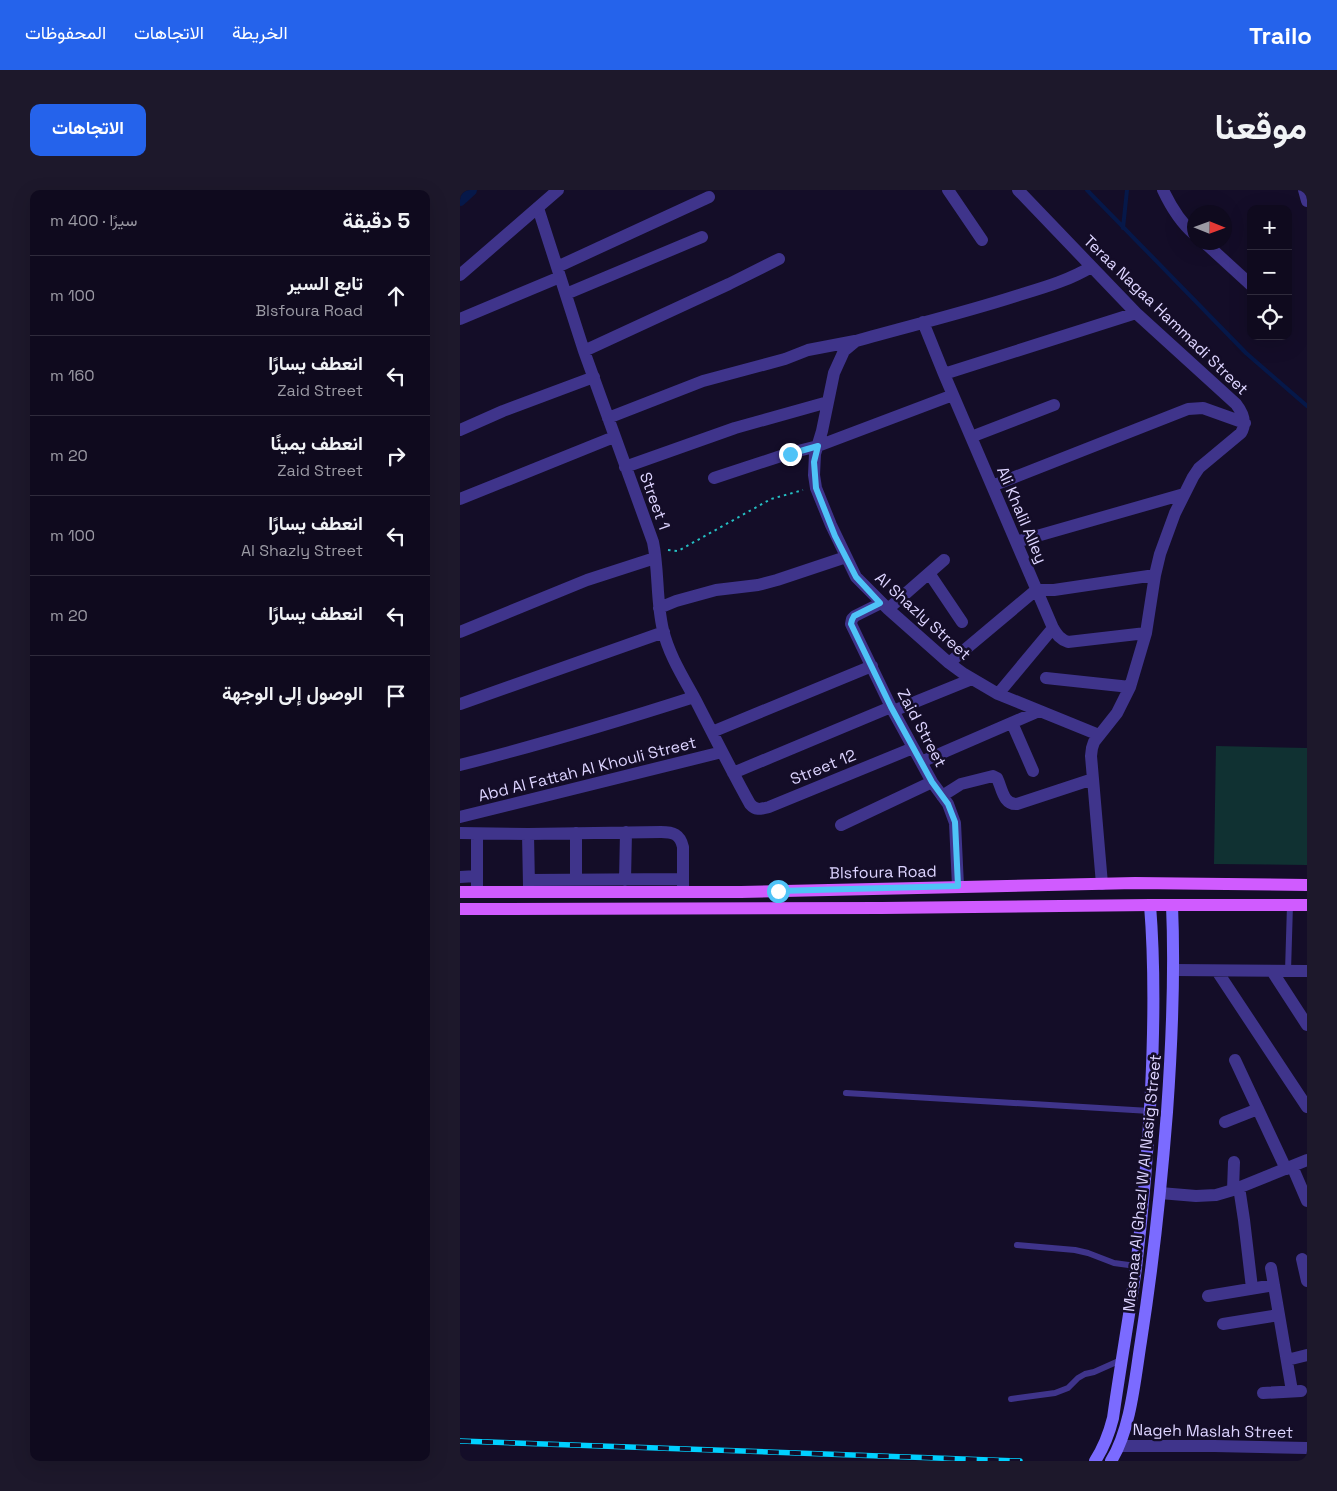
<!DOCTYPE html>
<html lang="ar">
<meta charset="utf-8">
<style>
body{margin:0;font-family:"Space Grotesk",Vazirmatn,sans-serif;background:#1d182b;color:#f1f3f6;direction:rtl}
.controls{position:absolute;right:15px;top:15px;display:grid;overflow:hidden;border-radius:10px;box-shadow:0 5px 20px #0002}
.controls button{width:45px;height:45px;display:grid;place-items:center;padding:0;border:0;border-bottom:1px solid #2f2b3c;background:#0f0a1e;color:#f1f3f6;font:25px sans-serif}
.compass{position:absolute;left:727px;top:15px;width:45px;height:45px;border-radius:50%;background:#0f0a1e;box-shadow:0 5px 20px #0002;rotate:91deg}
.stop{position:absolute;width:15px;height:15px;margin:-11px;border:4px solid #4fc3f7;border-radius:50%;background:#fff}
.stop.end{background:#4fc3f7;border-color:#fff;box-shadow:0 1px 5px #0008}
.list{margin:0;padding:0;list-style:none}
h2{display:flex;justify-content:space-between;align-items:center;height:65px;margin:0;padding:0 20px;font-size:21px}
h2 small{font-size:16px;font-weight:400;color:#9b9aa4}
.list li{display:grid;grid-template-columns:32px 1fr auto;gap:15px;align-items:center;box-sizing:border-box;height:80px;padding:0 20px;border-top:1px solid #2f2b3c}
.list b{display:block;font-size:19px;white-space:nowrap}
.list p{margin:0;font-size:16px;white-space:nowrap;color:#9b9aa4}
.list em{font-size:16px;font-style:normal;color:#9b9aa4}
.icon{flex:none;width:28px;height:28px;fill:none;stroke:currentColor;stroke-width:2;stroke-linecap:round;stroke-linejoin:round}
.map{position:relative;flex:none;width:847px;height:1271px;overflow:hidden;direction:ltr;border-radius:10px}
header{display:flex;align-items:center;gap:30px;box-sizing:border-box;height:70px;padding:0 25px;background:#2563eb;color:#fff}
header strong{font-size:24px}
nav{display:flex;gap:28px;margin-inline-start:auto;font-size:18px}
.intro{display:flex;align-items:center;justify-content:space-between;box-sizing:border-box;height:120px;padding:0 30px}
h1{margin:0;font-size:35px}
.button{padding:12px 22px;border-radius:10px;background:#2563eb;color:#fff;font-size:18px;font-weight:700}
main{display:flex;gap:30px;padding:0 30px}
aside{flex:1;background:#0f0a1e;border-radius:10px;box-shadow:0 5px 20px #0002}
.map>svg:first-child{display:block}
.garden{fill:#103132}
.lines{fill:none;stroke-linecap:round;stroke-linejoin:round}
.stream{stroke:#061849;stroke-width:4}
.canal{stroke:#061849;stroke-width:12}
.path{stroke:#25bfc3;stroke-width:2;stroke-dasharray:2.5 4;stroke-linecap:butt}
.service{stroke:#3f348b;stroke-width:6}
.minor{stroke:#3f348b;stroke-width:12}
.tertiary{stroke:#3f348b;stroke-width:12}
.secondary{stroke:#7b6bff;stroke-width:12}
.primary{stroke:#d05bff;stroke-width:12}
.rail-casing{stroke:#00d0ff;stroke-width:5.5}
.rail{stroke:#140d28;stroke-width:4;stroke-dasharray:11;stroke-linecap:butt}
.route{stroke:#4fc3f7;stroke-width:6}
.labels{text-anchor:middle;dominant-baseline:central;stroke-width:5;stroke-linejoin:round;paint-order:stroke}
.street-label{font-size:16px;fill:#ddd4ff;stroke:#140d28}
</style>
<header>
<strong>Trailo</strong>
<nav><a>الخريطة</a><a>الاتجاهات</a><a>المحفوظات</a></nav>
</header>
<div class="intro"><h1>موقعنا</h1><a class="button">الاتجاهات</a></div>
<main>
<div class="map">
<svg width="847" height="1271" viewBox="0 0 847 1271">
<rect width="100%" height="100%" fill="#140d28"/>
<path class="garden" d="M 756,556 L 847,558 L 847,675 L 754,674 Z"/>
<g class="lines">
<path class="stream" d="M 627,0 L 786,163 L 847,216
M 663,38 L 667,0"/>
<path class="canal" d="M 0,10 L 11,0"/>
<path class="path" d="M 208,360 L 218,361 L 311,309 L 343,300"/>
<path class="service" d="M 828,781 L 830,715
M 386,903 L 690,921
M 557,1055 L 615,1060 L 628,1063 L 654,1073 L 676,1076
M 551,1209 L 595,1203 L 608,1198 L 618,1188 L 625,1184 L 634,1182 L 661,1170"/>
<path class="minor" d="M 488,0 L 522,50
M 558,0 L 676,123 L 776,214 C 783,223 787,233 781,243 L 739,278 L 733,287 L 715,323 L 700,364 L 695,385 L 686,443 L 670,497 L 657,523 L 634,552 L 632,558 L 631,566 L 633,589 L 642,694
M 703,0 C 711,17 720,32 734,44
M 844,0 L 847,11
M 78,18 L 124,161 L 193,352 C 199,381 196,411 203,440 C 209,465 223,487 235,509 C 253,544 271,580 290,614 C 296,621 301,619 309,617 L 453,558
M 744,52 L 791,95
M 97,77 L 249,7
M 631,77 C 608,91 582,98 556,106 C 503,123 449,136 396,151 L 384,161 L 374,183 L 362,241 L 355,264 L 354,285 L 356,298 L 371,335 L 396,387 L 428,419 L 489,473 L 504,484 L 538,504 L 639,545
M 106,104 L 242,47
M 0,129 L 100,87
M 463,132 L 484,184 L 593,438 C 597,445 600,449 608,452 L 686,443
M 124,161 L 269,94 L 319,69
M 484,184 L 676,123
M 148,228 L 243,191 L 325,169 L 348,160 L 395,151
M 0,240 L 43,221 L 134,187
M 511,247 L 594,215
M 165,277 L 275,238 L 368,212
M 254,288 L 330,263 L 358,256 L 493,205
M 532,296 L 728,219 L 743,218 L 785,233
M 0,309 L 154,247
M 556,352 L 724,304
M 469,383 L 502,432
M 421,413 L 395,426 L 392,429 L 391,434 L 431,517 L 472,592 L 488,614 L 495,633 L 498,696
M 199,418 L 216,411 L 256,400 L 298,395 L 317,390 L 386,367
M 428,419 L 484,370
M 0,442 L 127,390 L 195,368
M 489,473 L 576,400 L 594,400 L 695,385
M 586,488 L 670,497
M 538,504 L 593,438
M 0,514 L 204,442
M 433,521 L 512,489
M 552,533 L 573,581
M 252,542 L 412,476
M 461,572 L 579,521
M 0,575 C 79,555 156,532 234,507
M 273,583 L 431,517
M 482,606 L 501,594 L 533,586 L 537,588 C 542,598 543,615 557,614 L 633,589
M 0,627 L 262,562
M 381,635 L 472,592
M 0,643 L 68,644 L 201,642 C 213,642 220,644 223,657 L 223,701
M 68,644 L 69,696
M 0,687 L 17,686
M 69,690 L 223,689
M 116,690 L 116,643
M 165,690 L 166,642
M 17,701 L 17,644
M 714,780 L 847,781
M 757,781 L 847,917
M 812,781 L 847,835
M 775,870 L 826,979
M 765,932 L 798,919
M 832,976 L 847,1011
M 779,997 L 784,1030 L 792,1098
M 773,1000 L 774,972
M 700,1003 L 736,1006 L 756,1005 L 773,1000 L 847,970
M 842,1069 L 847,1091
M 811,1078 L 832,1201
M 748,1106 L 814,1095
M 763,1134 L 819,1125
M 827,1170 L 847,1165
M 803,1203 L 841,1201
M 659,1256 L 754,1256 L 847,1258"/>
<path class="tertiary" d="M 0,85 L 98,0"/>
<path class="secondary" d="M 635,1271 C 644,1257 649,1244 653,1228 C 660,1178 669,1128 676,1078 C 683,1019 688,960 691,900 C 694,838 695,777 690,715
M 651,1271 C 671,1239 675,1188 681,1151 C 693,1075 701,999 707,922 C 712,852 715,785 712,715"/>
<path class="primary" d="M 0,702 L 281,702 L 675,693 L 847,695
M 0,719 L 422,718 L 690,715 L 847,715"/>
<defs>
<path id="rail" d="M 0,1251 L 560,1271"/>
</defs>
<use href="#rail" class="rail-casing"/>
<use href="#rail" class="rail"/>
</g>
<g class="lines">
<path class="route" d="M 318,701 L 498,696 L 495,632 L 488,614 L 472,592 L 431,517 L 391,434 L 392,430 L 394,426 L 420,413 L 396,387 L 375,346 L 356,298 L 354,272 L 358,256 L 330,264"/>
</g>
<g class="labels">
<g class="street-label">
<text transform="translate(706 125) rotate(44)">Teraa Nagaa Hammadi Street</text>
<text transform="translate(195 311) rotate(70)">Street 1</text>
<text transform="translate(562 325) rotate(67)">Ali Khalil Alley</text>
<text transform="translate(463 426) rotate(42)">Al Shazly Street</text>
<text transform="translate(462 538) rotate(62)">Zaid Street</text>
<text transform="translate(363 577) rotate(-22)">Street 12</text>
<text transform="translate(127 579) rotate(-14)">Abd Al Fattah Al Khouli Street</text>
<text transform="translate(423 682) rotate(-1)">Blsfoura Road</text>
<text transform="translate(682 993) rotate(-84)">Masnaa Al Ghazl W Al Nasig Street</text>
<text transform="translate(753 1241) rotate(1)">Nageh Maslah Street</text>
</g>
</g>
</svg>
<div class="controls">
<button>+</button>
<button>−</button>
<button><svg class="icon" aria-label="locate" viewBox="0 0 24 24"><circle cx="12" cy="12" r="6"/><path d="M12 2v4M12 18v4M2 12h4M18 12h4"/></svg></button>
</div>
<svg class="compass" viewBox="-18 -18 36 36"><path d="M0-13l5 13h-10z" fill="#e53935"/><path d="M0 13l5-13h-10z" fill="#9b9aa4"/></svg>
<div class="stop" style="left:318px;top:701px"></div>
<div class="stop end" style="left:330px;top:264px"></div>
</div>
<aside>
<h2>5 دقيقة<small>سيرًا · 400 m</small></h2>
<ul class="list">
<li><svg class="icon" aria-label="ahead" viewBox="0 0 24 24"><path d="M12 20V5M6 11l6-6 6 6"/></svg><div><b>تابع السير</b><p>Blsfoura Road</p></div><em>100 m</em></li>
<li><svg class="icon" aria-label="left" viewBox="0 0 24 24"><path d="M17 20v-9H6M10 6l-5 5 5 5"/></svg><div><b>انعطف يسارًا</b><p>Zaid Street</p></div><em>160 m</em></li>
<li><svg class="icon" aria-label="right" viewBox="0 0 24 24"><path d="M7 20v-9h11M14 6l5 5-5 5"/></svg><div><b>انعطف يمينًا</b><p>Zaid Street</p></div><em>20 m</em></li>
<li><svg class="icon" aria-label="left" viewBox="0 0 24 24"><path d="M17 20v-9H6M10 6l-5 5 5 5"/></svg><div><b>انعطف يسارًا</b><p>Al Shazly Street</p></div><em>100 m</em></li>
<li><svg class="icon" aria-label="left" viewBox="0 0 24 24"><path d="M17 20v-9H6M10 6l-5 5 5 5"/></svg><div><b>انعطف يسارًا</b></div><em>20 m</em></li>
<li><svg class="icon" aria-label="arrive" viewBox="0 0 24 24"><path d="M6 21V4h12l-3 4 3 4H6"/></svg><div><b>الوصول إلى الوجهة</b></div></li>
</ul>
</aside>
</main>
